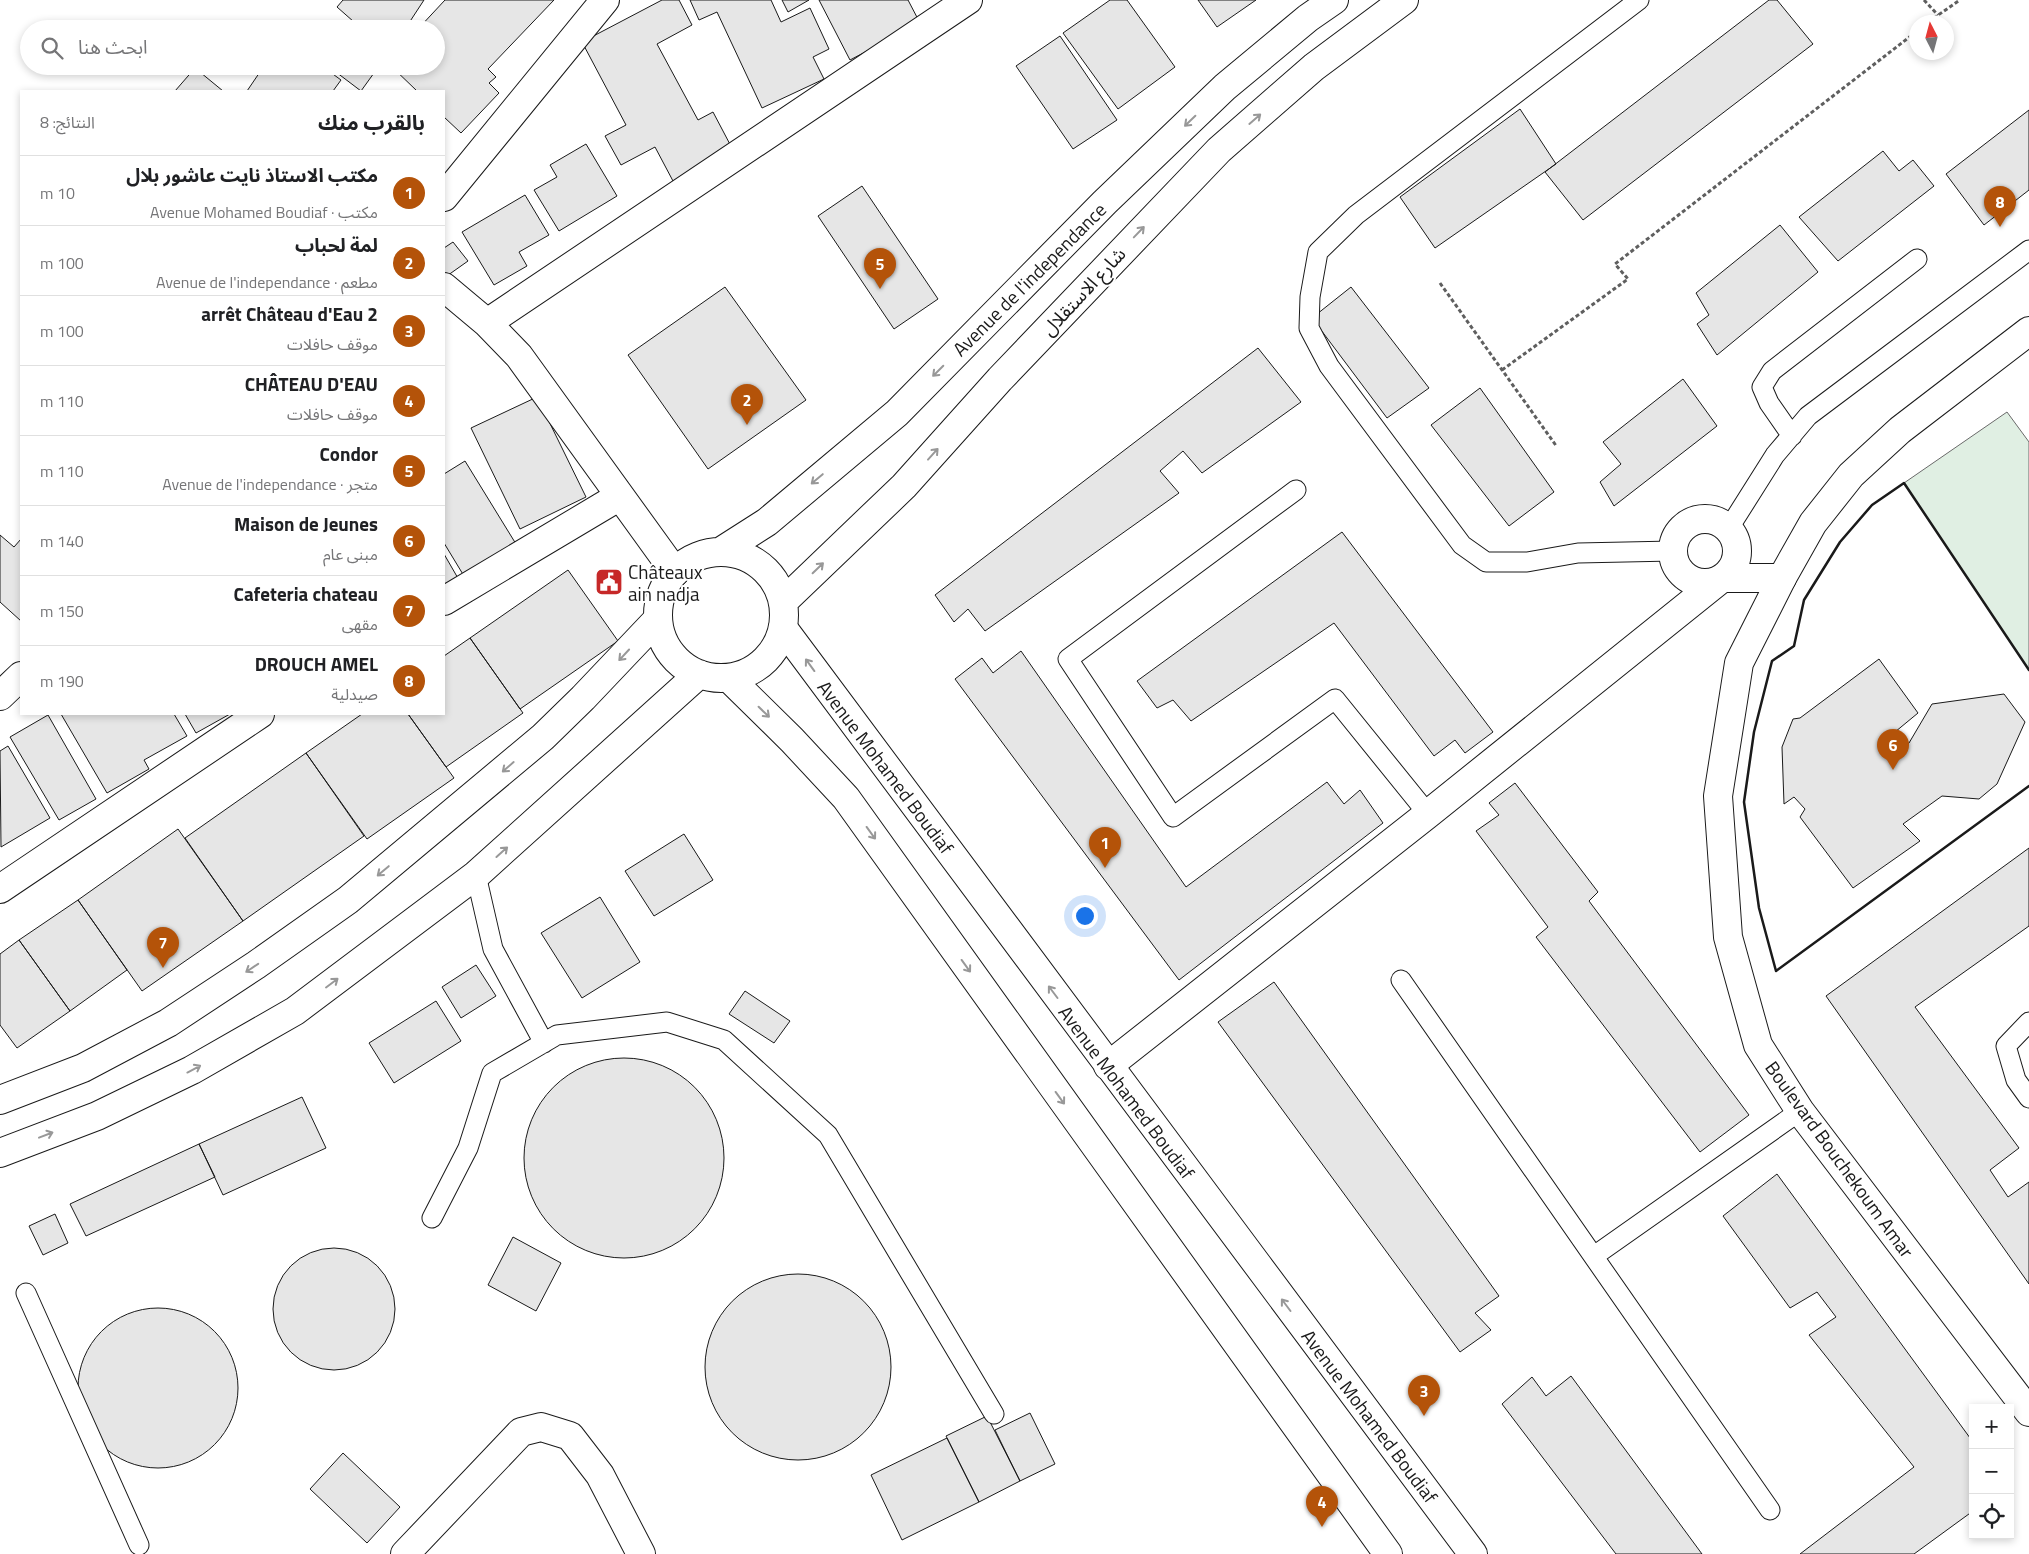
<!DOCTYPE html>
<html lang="ar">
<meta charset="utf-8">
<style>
body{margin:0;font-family:"Titillium Web","Noto Sans Arabic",sans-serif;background:#f6f6f6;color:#202124;direction:rtl}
.controls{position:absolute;right:15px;bottom:15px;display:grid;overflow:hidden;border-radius:0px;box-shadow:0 2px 8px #0003}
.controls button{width:45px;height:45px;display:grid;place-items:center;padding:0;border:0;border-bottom:1px solid #e0e0e0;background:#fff;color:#202124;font:25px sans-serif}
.compass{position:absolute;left:1909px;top:15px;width:45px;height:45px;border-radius:50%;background:#fff;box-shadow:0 2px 8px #0003;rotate:354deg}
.you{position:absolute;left:1084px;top:915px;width:18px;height:18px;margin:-12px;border:4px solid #fff;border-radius:50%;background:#1a73e8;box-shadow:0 0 0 8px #1a73e833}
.badge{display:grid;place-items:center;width:32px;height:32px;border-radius:50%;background:#b45309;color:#fff;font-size:16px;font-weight:700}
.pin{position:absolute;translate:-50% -41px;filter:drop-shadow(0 1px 2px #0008)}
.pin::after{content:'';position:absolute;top:26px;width:18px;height:15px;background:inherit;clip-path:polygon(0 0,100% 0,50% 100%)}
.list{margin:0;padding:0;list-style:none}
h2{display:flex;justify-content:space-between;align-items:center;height:65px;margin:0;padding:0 20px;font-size:21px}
h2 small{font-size:16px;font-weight:400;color:#757577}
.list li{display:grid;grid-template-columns:32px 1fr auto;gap:15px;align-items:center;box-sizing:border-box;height:70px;padding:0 20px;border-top:1px solid #e0e0e0}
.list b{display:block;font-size:19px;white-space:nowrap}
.list p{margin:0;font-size:16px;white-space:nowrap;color:#757577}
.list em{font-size:16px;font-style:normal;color:#757577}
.icon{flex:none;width:28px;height:28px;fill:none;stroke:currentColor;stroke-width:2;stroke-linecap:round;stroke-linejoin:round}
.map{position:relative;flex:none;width:2029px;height:1554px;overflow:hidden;direction:ltr}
.search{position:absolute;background:#fff;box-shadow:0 2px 8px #0003;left:20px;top:20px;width:425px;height:55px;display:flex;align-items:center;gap:12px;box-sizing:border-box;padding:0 18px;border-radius:28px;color:#757577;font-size:19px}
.panel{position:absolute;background:#fff;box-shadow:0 2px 8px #0003;left:20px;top:90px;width:425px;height:625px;border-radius:0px;direction:rtl}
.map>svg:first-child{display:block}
.green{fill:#e0efe3;stroke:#6a6a6a}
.building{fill:#e6e6e6;stroke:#1a1a1a}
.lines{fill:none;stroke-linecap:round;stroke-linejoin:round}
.service-casing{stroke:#1a1a1a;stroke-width:21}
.minor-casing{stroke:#1a1a1a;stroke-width:30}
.tertiary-casing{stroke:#1a1a1a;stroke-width:30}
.secondary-casing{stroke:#1a1a1a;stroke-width:30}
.primary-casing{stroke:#1a1a1a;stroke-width:30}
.path{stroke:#5f5f5f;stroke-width:3;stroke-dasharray:4 2.5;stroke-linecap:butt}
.service{stroke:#fff;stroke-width:19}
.minor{stroke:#fff;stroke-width:28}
.tertiary{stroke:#fff;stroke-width:28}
.secondary{stroke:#fff;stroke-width:28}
.primary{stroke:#fff;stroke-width:28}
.wall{stroke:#1a1a1a;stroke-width:2.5}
.oneway{stroke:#989898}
.labels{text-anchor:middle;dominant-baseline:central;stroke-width:4;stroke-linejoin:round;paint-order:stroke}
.street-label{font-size:19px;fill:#1a1a1a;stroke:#fff}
.poi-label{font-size:19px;fill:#1a1a1a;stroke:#fff;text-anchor:start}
</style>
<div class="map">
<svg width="2029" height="1554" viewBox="0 0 2029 1554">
<rect width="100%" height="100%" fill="#fff"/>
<path class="green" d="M 2007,412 L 2029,442 L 2029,670 L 1904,483 Z"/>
<path class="building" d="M 343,0 L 424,0 L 405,29 L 362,29 L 337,7 Z
M 445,0 L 554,0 L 488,69 L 496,77 L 489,83 L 499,93 L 461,133 L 444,117 L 444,91 L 417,91 L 391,66 L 436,66 L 436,29 L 418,29 Z
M 662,0 L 679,0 L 692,25 L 657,44 L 698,120 L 713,112 L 733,150 L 673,181 L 655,147 L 621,165 L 605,136 L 626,125 L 582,42 Z
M 690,0 L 771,0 L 781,22 L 810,8 L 829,49 L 813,57 L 824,79 L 762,108 L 717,12 L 699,20 Z
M 782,0 L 809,0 L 788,12 Z
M 819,0 L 908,0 L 920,23 L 850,60 Z
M 1110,0 L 1127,0 L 1175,67 L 1118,109 L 1063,33 Z
M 1198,0 L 1256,0 L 1217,27 Z
M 1769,0 L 1777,0 L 1813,44 L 1583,220 L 1545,172 Z
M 1060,36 L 1117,120 L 1073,149 L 1016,66 Z
M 264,66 L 322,66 L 341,80 L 333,91 L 247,91 Z
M 328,66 L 379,66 L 361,91 Z
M 195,68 L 223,91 L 175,91 Z
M 1520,109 L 1556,164 L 1435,248 L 1400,197 Z
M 2029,110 L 2029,190 L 1984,225 L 1946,174 Z
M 586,144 L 617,196 L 559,231 L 534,190 L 557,177 L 550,165 Z
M 1883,151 L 1899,171 L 1913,160 L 1934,186 L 1838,261 L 1799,217 Z
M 862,186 L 938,299 L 894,329 L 818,216 Z
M 525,195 L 549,235 L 519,252 L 527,266 L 494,285 L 462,232 Z
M 1780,225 L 1818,272 L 1717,355 L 1697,324 L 1709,315 L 1696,293 Z
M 453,242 L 468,261 L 444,278 L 444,248 Z
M 725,287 L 806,400 L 708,469 L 628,355 Z
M 1351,287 L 1429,388 L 1387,418 L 1312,318 Z
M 1258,348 L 1301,402 L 1202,473 L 1183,451 L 1160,471 L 1179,493 L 985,631 L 968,609 L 954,622 L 935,595 Z
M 1683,379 L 1717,426 L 1614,506 L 1600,482 L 1621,464 L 1603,442 Z
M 1480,388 L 1554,492 L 1509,526 L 1431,425 Z
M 537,397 L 586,497 L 520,529 L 471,428 Z
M 465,461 L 516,544 L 464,576 L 444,543 L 444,474 Z
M 1342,532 L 1493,732 L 1465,753 L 1455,740 L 1434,756 L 1334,623 L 1191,721 L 1173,700 L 1157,708 L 1137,681 Z
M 0,535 L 14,547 L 21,539 L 21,621 L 0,602 Z
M 444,554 L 459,580 L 444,589 Z
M 568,570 L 618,641 L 520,709 L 470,638 Z
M 470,638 L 523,713 L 446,767 L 408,714 L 444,714 L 444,656 Z
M 1021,651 L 1186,887 L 1327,782 L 1344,804 L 1360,790 L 1383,823 L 1179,980 L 955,679 L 982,658 L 993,673 Z
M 1879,659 L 1918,713 L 1878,746 L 1885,756 L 1909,743 L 1932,704 L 2004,694 L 2025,722 L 1997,784 L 1979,799 L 1942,796 L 1903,824 L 1920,841 L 1853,888 L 1800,817 L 1805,809 L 1794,797 L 1784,804 L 1782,747 L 1793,719 L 1800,718 Z
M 61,714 L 174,714 L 187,736 L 144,760 L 149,769 L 107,793 Z
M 185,714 L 230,714 L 196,733 Z
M 362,714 L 408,714 L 454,778 L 367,839 L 306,753 Z
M 48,715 L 96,799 L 59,820 L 10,737 Z
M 8,746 L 50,818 L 1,847 L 0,751 Z
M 306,753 L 364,836 L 243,921 L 185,838 Z
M 1515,783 L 1598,892 L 1589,901 L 1749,1115 L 1700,1152 L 1536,937 L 1548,927 L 1476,831 L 1499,815 L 1489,803 Z
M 178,829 L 243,921 L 142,991 L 78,900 Z
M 684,834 L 713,880 L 654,916 L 625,871 Z
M 2029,848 L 2029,926 L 1915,1007 L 2019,1148 L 1990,1170 L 2008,1197 L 2029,1182 L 2029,1284 L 1826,996 Z
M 600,897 L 640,962 L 582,998 L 541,933 Z
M 78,900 L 127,970 L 70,1011 L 19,940 Z
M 19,940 L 70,1011 L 17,1048 L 0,1025 L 0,954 Z
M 476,965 L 496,996 L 461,1018 L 442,987 Z
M 1274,982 L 1499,1296 L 1475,1313 L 1491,1330 L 1460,1352 L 1218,1022 Z
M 745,991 L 790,1021 L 774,1043 L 729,1014 Z
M 436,1001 L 461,1041 L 394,1083 L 369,1043 Z
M524 1158a100 100 0 1 1 200 0a100 100 0 1 1-200 0Z
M 302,1097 L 326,1148 L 223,1195 L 199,1144 Z
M 199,1144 L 215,1177 L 86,1236 L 70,1204 Z
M 1777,1174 L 1973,1442 L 1973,1511 L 1914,1554 L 1800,1554 L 1914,1467 L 1809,1335 L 1836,1317 L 1817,1292 L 1790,1308 L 1723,1216 Z
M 55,1214 L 68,1243 L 43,1255 L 29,1226 Z
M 513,1237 L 561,1263 L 536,1311 L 488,1285 Z
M273 1309a61 61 0 1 1 122 0a61 61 0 1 1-122 0Z
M705 1367a93 93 0 1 1 186 0a93 93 0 1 1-186 0Z
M78 1388a80 80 0 1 1 160 0a80 80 0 1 1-160 0Z
M 1571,1376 L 1599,1414 L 1702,1554 L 1616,1554 L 1502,1404 L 1532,1377 L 1546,1396 Z
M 1030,1413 L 1055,1464 L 1020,1481 L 995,1430 Z
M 987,1416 L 1020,1481 L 979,1502 L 946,1436 Z
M 947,1438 L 979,1502 L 902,1540 L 871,1475 Z
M 343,1453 L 400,1507 L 367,1543 L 310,1489 Z"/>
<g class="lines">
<defs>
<path id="service" d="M 1639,0 L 1356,215 L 1318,252 L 1310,297 L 1309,328 L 1329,366 L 1462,545 L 1486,562 L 1527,562 L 1578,553 L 1673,551
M 1792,436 L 1769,403 L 1762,387 L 1772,371 L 1917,259
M 1296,490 L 1068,659 L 1173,817 L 1335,699 L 1428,814
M 1729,528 L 1775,455 L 1808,416 L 2029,250
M 476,875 L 493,949 L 544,1043
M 1401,980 L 1770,1510
M 2029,1022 L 2006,1046 L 2016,1080 L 2029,1098
M 432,1218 L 468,1148 L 492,1073 L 557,1035 L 667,1022 L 724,1040 L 828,1135 L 994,1414
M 1594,1256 L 1800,1111
M 26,1293 L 139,1545"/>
<path id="minor" d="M 444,197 L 605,0
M 444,287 L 487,323 L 968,0
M 487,323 L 519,356 L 675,572
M1673 551a32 32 0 1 1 64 0a32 32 0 1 1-64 0Z
M 444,601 L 620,496
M 0,696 L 21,676
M 0,889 L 260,714
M 1108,1066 L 1428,814 L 1722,578 L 1782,578
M 405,1554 L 521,1432 L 541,1427 L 570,1436 L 600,1475 L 641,1554"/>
<path id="tertiary" d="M 2029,331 L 1900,430 L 1851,475 L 1813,523 L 1782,578 L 1739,663 L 1718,796 L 1728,937 L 1758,1045 L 1800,1111 L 2029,1412"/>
<path id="secondary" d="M 783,628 L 1473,1554
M 729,678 L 792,740 L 846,798 L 1388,1554"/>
<path id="primary" d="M 720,552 L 767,522 L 897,413 L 1105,202 L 1225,87 L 1308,18 L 1334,0
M658 615a63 63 0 1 1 126 0a63 63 0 1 1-126 0Z
M 783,602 L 904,486 L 1000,379 L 1219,150 L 1314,67 L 1404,0
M 0,1100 L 83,1068 L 168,1023 L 256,965 L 348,900 L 543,737 L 583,698 L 658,619
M 0,1153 L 97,1116 L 192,1070 L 295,1011 L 476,875 L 699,674"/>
</defs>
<use href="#service" class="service-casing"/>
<use href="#minor" class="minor-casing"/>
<use href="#tertiary" class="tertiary-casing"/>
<use href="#secondary" class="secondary-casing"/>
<use href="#primary" class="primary-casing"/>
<path class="path" d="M 1924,0 L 1938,15
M 1928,22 L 1960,0
M 1440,283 L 1557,447
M 1502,370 L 1628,279 L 1615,264 L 1916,32"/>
<use href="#service" class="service"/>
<use href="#minor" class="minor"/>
<use href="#tertiary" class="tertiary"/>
<use href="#secondary" class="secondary"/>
<use href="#primary" class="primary"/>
<path class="wall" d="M 2029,670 L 1904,483 L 1872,505 L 1840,542 L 1804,600 L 1794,646 L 1772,661 L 1754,732 L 1744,802 L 1759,908 L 1776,971 L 2029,786"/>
</g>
<defs><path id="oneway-shaft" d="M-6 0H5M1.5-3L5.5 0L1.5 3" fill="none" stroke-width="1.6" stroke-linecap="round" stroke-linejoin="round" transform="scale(1.25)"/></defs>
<g class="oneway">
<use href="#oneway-shaft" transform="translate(1255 119) rotate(-41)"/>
<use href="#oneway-shaft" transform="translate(1190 121) rotate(136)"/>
<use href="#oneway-shaft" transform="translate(1139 232) rotate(-46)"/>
<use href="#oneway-shaft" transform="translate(938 371) rotate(135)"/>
<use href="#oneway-shaft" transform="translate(933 454) rotate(-48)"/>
<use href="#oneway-shaft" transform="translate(817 479) rotate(140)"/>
<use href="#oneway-shaft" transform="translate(818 568) rotate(-44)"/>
<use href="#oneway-shaft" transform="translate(624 655) rotate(133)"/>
<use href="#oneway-shaft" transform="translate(810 665) rotate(-126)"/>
<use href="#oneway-shaft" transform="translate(764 712) rotate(44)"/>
<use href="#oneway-shaft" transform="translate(508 767) rotate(139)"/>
<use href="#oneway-shaft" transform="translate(871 833) rotate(54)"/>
<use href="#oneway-shaft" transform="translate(502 852) rotate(-42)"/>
<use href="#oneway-shaft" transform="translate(383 871) rotate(140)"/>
<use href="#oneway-shaft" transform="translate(966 966) rotate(54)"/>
<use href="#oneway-shaft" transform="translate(252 968) rotate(146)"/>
<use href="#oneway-shaft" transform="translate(332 983) rotate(-37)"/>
<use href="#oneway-shaft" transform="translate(1053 992) rotate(-127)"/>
<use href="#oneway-shaft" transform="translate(194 1069) rotate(-28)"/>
<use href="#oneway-shaft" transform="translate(1060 1098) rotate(54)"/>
<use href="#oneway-shaft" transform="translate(46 1135) rotate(-21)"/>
<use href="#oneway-shaft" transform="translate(1286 1305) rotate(-127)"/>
</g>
<defs>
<symbol id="civic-square" viewBox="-11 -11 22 22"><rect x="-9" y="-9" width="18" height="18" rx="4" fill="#c62828" stroke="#fff"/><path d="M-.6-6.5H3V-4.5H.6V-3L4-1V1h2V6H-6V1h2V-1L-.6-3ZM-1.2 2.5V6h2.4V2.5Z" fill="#fff"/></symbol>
</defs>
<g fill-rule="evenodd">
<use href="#civic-square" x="593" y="566" width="32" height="32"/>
</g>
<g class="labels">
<g class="street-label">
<text transform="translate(1029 279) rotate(-45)">Avenue de l'independance</text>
<text transform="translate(1083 291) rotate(-47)">شارع الاستقلال</text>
<text transform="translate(886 767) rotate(53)">Avenue Mohamed Boudiaf</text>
<text transform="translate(1127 1092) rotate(53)">Avenue Mohamed Boudiaf</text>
<text transform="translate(1840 1159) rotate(54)">Boulevard Bouchekoum Amar</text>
<text transform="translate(1370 1416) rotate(53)">Avenue Mohamed Boudiaf</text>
</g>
<g class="poi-label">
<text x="628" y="571">Châteaux<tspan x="628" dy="22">ain nadja</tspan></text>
</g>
</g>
</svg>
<div class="controls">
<button>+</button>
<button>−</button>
<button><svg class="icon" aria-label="locate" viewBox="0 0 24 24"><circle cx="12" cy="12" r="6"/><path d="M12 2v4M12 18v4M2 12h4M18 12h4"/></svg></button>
</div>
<svg class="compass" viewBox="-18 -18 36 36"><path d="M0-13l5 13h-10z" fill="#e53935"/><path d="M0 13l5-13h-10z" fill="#757577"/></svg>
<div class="you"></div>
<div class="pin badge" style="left:1105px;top:868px">1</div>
<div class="pin badge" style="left:747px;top:425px">2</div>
<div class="pin badge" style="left:1424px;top:1416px">3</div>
<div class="pin badge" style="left:1322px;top:1527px">4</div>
<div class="pin badge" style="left:880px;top:289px">5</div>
<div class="pin badge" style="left:1893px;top:770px">6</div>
<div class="pin badge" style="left:163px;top:968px">7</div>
<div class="pin badge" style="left:2000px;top:227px">8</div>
<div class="search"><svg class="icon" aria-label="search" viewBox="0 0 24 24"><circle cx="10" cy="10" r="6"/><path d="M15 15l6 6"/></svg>ابحث هنا</div>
<section class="panel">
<h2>بالقرب منك<small>النتائج: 8</small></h2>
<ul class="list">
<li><span class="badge">1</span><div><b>مكتب الاستاذ نايت عاشور بلال</b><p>مكتب · Avenue Mohamed Boudiaf</p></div><em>10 m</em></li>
<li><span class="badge">2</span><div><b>لمة لحباب</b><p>مطعم · Avenue de l'independance</p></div><em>100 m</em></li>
<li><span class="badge">3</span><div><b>arrêt Château d'Eau 2</b><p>موقف حافلات</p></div><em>100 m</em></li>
<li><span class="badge">4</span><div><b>CHÂTEAU D'EAU</b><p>موقف حافلات</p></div><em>110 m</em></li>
<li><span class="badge">5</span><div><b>Condor</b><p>متجر · Avenue de l'independance</p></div><em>110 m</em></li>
<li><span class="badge">6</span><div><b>Maison de Jeunes</b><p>مبنى عام</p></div><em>140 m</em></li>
<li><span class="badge">7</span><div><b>Cafeteria chateau</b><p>مقهى</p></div><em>150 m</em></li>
<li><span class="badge">8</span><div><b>DROUCH AMEL</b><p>صيدلية</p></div><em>190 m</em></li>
</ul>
</section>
</div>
